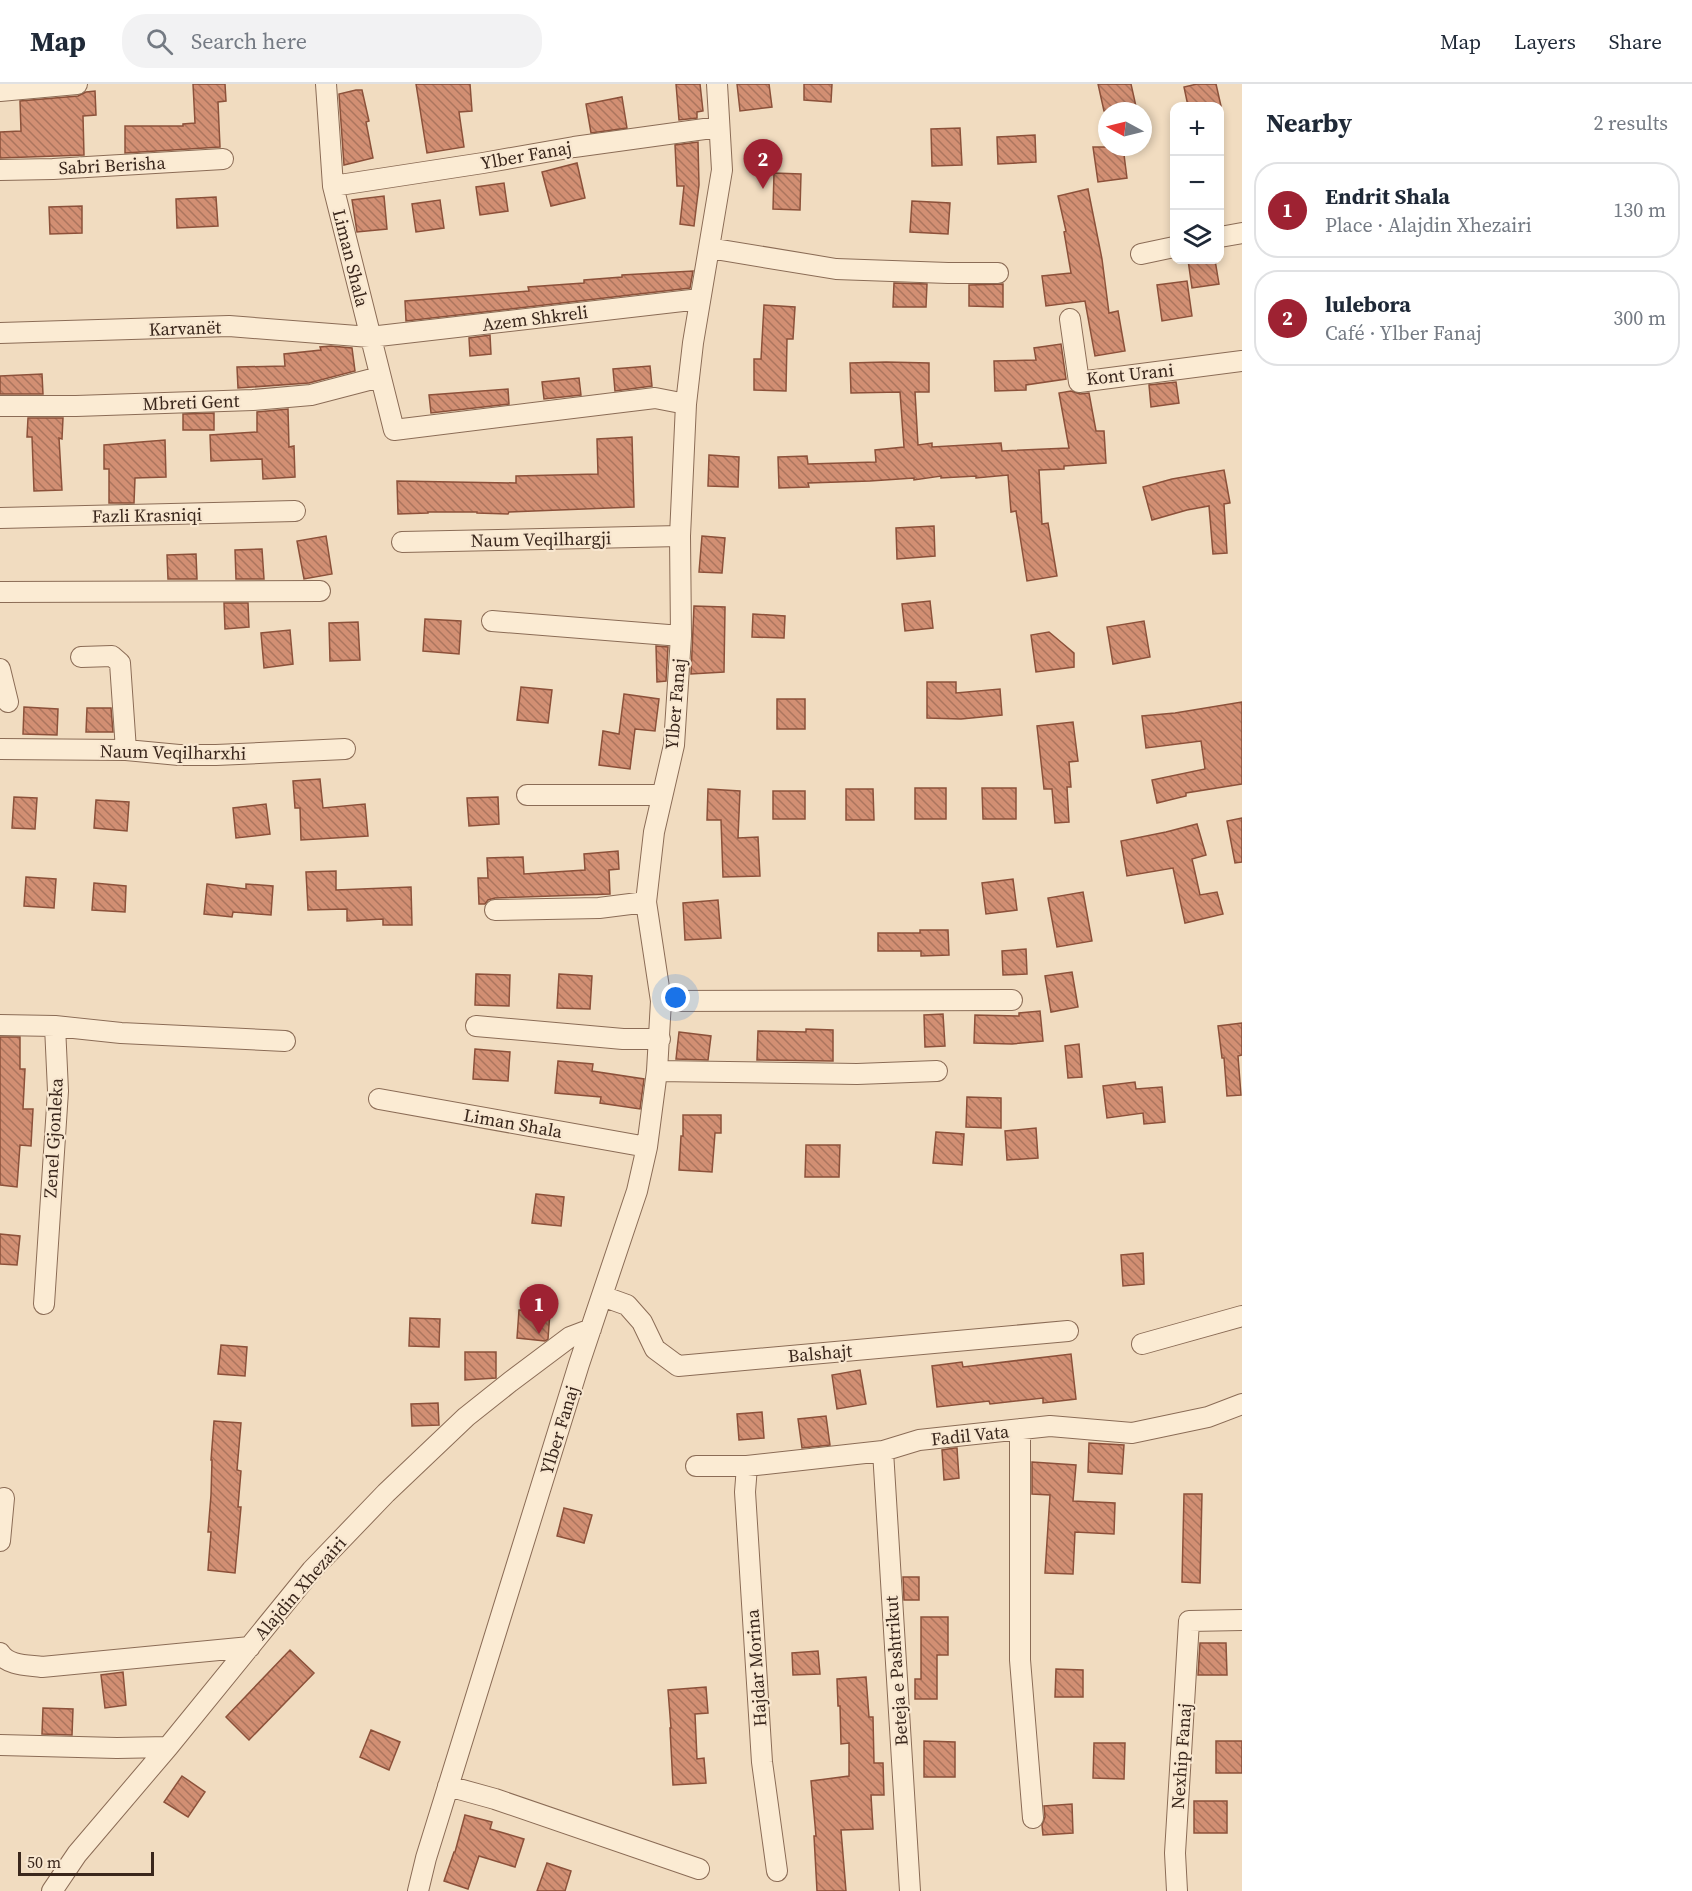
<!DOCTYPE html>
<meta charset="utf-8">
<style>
body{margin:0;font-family:"Source Serif 4",serif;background:#f2f2f3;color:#1f2937}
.controls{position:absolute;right:18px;top:18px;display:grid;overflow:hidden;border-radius:12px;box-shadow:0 3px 9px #0003}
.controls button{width:54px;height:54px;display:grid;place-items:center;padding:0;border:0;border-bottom:2px solid #e0e1e3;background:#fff;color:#1f2937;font:30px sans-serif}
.compass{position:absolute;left:1098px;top:18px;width:54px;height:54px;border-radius:50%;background:#fff;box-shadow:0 3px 9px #0003;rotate:277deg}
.scale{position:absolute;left:18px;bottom:15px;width:136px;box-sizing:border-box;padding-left:6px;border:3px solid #3a271c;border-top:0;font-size:16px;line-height:21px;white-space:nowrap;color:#3a271c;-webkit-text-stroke:4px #f8e7d0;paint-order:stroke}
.you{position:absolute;left:676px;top:914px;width:21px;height:21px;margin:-15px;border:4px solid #fff;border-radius:50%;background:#1a73e8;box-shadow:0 0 0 9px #1a73e833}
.badge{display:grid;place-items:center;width:39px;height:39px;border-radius:50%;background:#9e2232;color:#fff;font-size:20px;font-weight:700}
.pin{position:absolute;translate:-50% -50px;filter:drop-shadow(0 2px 3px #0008)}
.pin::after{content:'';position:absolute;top:32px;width:21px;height:18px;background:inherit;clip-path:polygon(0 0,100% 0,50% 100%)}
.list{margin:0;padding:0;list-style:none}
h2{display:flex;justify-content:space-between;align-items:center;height:78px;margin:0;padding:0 24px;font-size:26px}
h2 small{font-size:20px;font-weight:400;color:#747a83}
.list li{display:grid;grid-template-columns:39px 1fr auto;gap:18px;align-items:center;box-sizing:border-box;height:96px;margin:0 12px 12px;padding:0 12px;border:2px solid #e0e1e3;border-radius:24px}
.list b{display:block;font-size:22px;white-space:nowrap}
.list p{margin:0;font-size:20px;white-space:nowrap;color:#747a83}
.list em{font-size:20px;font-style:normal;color:#747a83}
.icon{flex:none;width:33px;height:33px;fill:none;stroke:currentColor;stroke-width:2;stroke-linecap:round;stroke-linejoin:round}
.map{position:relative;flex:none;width:1242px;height:1807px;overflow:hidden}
header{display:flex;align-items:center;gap:36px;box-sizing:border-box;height:84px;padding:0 30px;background:#fff;border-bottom:2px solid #e0e1e3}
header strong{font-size:28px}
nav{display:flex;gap:33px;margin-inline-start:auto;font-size:21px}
.search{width:420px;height:54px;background:#f2f2f3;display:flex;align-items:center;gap:15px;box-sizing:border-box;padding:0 21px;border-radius:24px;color:#747a83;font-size:22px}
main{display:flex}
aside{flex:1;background:#fff}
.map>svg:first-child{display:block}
.building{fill:url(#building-back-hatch);stroke:#8c513a;stroke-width:1.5}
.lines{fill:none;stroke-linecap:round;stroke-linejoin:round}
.minor-casing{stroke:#8b6c56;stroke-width:22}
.minor{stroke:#fbebd3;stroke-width:20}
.labels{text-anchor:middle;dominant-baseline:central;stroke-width:4.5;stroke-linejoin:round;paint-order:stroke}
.street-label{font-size:18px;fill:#3a271c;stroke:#f8e7d0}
</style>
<header>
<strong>Map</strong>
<div class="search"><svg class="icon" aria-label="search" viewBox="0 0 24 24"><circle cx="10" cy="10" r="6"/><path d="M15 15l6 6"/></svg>Search here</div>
<nav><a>Map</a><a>Layers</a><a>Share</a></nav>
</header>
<main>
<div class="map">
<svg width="1242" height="1807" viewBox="0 0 1242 1807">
<defs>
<pattern id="building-back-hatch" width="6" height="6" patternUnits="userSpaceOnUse" patternTransform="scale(1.5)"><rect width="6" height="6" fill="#d28f73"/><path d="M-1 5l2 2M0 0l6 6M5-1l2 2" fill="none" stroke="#ab755e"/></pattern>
</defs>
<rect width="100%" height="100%" fill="#f1dcc0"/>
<path class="building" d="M 193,0 L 225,0 L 226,17 L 218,18 L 220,63 L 125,69 L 125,42 L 183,42 L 183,40 L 195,39 Z
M 416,0 L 470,0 L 472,27 L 459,28 L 464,63 L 427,69 Z
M 676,0 L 700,0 L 703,27 L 697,28 L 697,34 L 679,36 Z
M 737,0 L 769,0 L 772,23 L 740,27 Z
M 804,0 L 832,0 L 831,18 L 804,16 Z
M 1098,0 L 1131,0 L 1137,27 L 1104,27 Z
M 1197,0 L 1216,0 L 1221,22 L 1188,22 L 1184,3 Z
M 356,6 L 362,6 L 369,37 L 366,38 L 373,74 L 344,81 L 339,10 Z
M 95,7 L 96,31 L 83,32 L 84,71 L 0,74 L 0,48 L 21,47 L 20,17 L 78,12 L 86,8 Z
M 622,13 L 627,44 L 591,49 L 586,20 Z
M 960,44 L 962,81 L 932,82 L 931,45 Z
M 1035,51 L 1036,78 L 998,80 L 997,53 Z
M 698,58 L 699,101 L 694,142 L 680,140 L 684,102 L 677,102 L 675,61 Z
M 1093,63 L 1123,63 L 1127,94 L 1098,98 Z
M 577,79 L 585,114 L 551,122 L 542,88 Z
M 774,89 L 801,90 L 800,126 L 773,125 Z
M 504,99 L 508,127 L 480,131 L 476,103 Z
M 1088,105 L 1102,175 L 1109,229 L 1118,227 L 1125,267 L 1095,272 L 1085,217 L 1046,222 L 1042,192 L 1071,189 L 1064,148 L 1066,147 L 1058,112 Z
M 384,112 L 387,145 L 357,148 L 352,116 Z
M 216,113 L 218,142 L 177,144 L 176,115 Z
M 440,116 L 444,144 L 416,148 L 412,120 Z
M 912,117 L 950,119 L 948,150 L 910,148 Z
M 82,122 L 82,149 L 50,150 L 49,123 Z
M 1188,176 L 1215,176 L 1219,200 L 1192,204 Z
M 693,187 L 690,204 L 406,237 L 405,217 L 529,207 L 528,203 L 584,199 L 584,196 L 622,193 L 622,191 Z
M 1187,197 L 1192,232 L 1162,237 L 1157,201 Z
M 894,199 L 927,200 L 926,223 L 893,223 Z
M 1003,200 L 1003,223 L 969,222 L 969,201 Z
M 764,221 L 795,223 L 793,255 L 787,255 L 786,307 L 754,306 L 754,275 L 761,275 Z
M 490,251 L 491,270 L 470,272 L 469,254 Z
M 1061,260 L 1066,295 L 1026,301 L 1026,306 L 995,307 L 994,277 L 1036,276 L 1034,264 Z
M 331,262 L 352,264 L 355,287 L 309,299 L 238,304 L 237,283 L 285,282 L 284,270 L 321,266 L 320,263 Z
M 886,278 L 929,279 L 929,308 L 915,308 L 918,361 L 932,359 L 932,363 L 1001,359 L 1002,367 L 1069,364 L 1059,309 L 1071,307 L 1080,310 L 1089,309 L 1096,347 L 1104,347 L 1106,379 L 1064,382 L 1064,385 L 1039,386 L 1042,440 L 1048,439 L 1057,492 L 1027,497 L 1016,427 L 1011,428 L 1008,391 L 976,394 L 976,392 L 941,394 L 941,392 L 914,396 L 914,394 L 870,397 L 808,399 L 809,403 L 779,404 L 778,373 L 807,372 L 808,380 L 876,378 L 875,366 L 904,363 L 900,308 L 851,309 L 850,279 Z
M 650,282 L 652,302 L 615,307 L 613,285 Z
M 42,290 L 43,310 L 0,310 L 0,292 Z
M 579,294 L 581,311 L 544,315 L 542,298 Z
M 1176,298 L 1179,319 L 1151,323 L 1149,301 Z
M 508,305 L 509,320 L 431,329 L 429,311 Z
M 288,325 L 289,363 L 294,362 L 295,393 L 263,395 L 262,375 L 211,377 L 210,351 L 257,348 L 257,328 Z
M 214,329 L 214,346 L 183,346 L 183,330 Z
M 28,334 L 63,334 L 62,355 L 59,354 L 62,406 L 34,407 L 32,353 L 27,353 Z
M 632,353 L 634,423 L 509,428 L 508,430 L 477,429 L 477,428 L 428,428 L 428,429 L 398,430 L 397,397 L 516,399 L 516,392 L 598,390 L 597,355 Z
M 165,356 L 166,393 L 135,394 L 134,419 L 109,419 L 109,385 L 104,385 L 104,361 Z
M 709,371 L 739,373 L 738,403 L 708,402 Z
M 1224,386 L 1230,419 L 1224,420 L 1227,469 L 1213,470 L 1209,422 L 1187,426 L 1152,436 L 1143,403 L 1172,395 Z
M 934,442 L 935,472 L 897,475 L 896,444 Z
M 326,452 L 332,490 L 304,495 L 297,457 Z
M 702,452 L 725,454 L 722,489 L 699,488 Z
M 262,465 L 264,495 L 236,495 L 235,466 Z
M 196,470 L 197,495 L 168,495 L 167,471 Z
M 930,517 L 933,544 L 905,547 L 902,520 Z
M 224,519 L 248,519 L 249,543 L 225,545 Z
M 694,522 L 725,523 L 724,588 L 691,590 Z
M 753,530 L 785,532 L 784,554 L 752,553 Z
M 425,535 L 461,537 L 459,570 L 423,567 Z
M 1144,537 L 1150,573 L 1113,580 L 1107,543 Z
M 358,538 L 360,576 L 330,577 L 329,539 Z
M 290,546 L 293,580 L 264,584 L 261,549 Z
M 1049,548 L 1074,569 L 1074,583 L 1036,588 L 1031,551 Z
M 656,562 L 668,563 L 666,597 L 657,598 Z
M 927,598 L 956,598 L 956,609 L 1000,605 L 1002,631 L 961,635 L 927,634 Z
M 521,603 L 552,606 L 548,639 L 517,636 Z
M 624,610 L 659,615 L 655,647 L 635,645 L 630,685 L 599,681 L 603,647 L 619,650 Z
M 777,615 L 805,615 L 805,645 L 777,645 Z
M 1242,618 L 1242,700 L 1186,709 L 1186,712 L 1157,719 L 1152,696 L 1205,685 L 1201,657 L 1146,664 L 1142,632 L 1175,629 Z
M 24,623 L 58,625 L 57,651 L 23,650 Z
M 87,624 L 111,624 L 113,648 L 86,648 Z
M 1073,638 L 1078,677 L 1069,678 L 1071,703 L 1067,703 L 1069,738 L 1055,739 L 1052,705 L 1044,705 L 1037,642 Z
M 320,695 L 323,724 L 365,720 L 368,752 L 301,756 L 300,724 L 295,724 L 293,697 Z
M 915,704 L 946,704 L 946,735 L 915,735 Z
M 982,704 L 1016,704 L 1016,735 L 983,735 Z
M 708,705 L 740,707 L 738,754 L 758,753 L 760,792 L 723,793 L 721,736 L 707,736 Z
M 846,705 L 873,705 L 874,736 L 846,736 Z
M 773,707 L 805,707 L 805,735 L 773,735 Z
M 14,713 L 37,714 L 35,745 L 12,744 Z
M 498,713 L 499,740 L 469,742 L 467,714 Z
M 96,716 L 129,718 L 127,747 L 94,744 Z
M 266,720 L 270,750 L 236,754 L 233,724 Z
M 1242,734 L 1242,778 L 1235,779 L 1227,737 Z
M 1197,740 L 1206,771 L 1192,775 L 1200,811 L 1217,808 L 1223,830 L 1185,839 L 1173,784 L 1127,792 L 1121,757 L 1166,748 Z
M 618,767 L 619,785 L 609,786 L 610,810 L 495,814 L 488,816 L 485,820 L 479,820 L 478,794 L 488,794 L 487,774 L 523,773 L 524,790 L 585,786 L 584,770 Z
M 336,787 L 336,806 L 411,803 L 412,841 L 383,841 L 383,835 L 347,837 L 347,825 L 308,826 L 306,788 Z
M 26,793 L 56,795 L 54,824 L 24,822 Z
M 1013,795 L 1017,826 L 986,830 L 982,799 Z
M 94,799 L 126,802 L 125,828 L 92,826 Z
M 207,800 L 246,805 L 246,800 L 273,802 L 271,831 L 233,828 L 232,833 L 204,830 Z
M 1083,808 L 1092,857 L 1057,863 L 1048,814 Z
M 718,816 L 721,854 L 685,856 L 683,819 Z
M 920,846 L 948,846 L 949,871 L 921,872 L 921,867 L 878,867 L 878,849 L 920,849 Z
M 1026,865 L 1027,890 L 1003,891 L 1002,867 Z
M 1072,888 L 1078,923 L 1051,928 L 1045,892 Z
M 476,890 L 510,891 L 509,922 L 475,921 Z
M 559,890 L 592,892 L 590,925 L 557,924 Z
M 1040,927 L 1043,957 L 1012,960 L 974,959 L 975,931 L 1019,932 L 1019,929 Z
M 943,930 L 945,962 L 925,963 L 924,931 Z
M 1242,939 L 1242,971 L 1238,972 L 1241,1011 L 1227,1012 L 1224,974 L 1222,974 L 1218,942 Z
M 806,945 L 833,946 L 833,977 L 757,976 L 758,947 L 806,948 Z
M 679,948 L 711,952 L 708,976 L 676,975 Z
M 0,953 L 20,953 L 20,985 L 25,985 L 23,1025 L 33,1025 L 31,1062 L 20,1061 L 17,1103 L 0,1101 Z
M 1079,960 L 1082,993 L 1068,994 L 1065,962 Z
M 475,965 L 510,968 L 508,997 L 473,995 Z
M 558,977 L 593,980 L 592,987 L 644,995 L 640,1025 L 600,1019 L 601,1013 L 555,1009 Z
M 1135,998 L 1136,1005 L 1162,1003 L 1165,1038 L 1144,1040 L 1143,1029 L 1107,1034 L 1103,1002 Z
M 967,1013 L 1001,1014 L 1001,1044 L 966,1043 Z
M 683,1031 L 721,1031 L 721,1049 L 715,1049 L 712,1088 L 679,1086 L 681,1052 L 683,1052 Z
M 1036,1044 L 1038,1074 L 1007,1076 L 1005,1047 Z
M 936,1048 L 964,1050 L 962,1081 L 933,1079 Z
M 806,1061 L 840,1061 L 839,1093 L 805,1093 Z
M 536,1110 L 564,1113 L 561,1142 L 532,1139 Z
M 0,1150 L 20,1152 L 17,1181 L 0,1180 Z
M 1143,1169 L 1144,1200 L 1123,1202 L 1121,1171 Z
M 519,1226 L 550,1228 L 548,1255 L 545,1257 L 517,1254 Z
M 410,1234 L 440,1235 L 439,1263 L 409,1262 Z
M 221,1261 L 247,1263 L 245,1292 L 218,1290 Z
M 465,1268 L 496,1268 L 496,1294 L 465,1296 Z
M 1071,1270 L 1076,1315 L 1043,1319 L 1043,1314 L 990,1320 L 989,1317 L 937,1323 L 932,1282 L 962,1278 L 963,1283 Z
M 860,1286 L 866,1320 L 837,1325 L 832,1291 Z
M 438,1319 L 439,1341 L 412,1342 L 411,1320 Z
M 762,1328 L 764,1354 L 739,1356 L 737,1330 Z
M 826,1332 L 830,1361 L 802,1364 L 798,1335 Z
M 214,1337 L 241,1339 L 237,1386 L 241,1387 L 238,1423 L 241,1423 L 235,1489 L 208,1486 L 211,1448 L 208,1448 L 211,1411 L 212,1376 L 211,1376 Z
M 1089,1359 L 1124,1361 L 1122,1390 L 1088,1388 Z
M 955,1364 L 957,1364 L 959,1394 L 944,1396 L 942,1366 Z
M 1032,1378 L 1076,1381 L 1073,1417 L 1115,1419 L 1114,1450 L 1075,1448 L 1073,1490 L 1045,1489 L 1050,1411 L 1032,1410 Z
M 1184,1410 L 1202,1410 L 1200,1499 L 1182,1498 Z
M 564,1424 L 592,1431 L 584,1459 L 557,1452 Z
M 903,1493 L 919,1493 L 919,1516 L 904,1516 Z
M 921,1533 L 948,1533 L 948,1571 L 937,1571 L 937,1615 L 915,1615 L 915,1595 L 921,1595 Z
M 1200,1559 L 1226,1559 L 1227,1591 L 1198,1591 Z
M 290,1566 L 314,1589 L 249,1656 L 226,1633 Z
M 818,1567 L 820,1590 L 793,1591 L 792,1569 Z
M 1056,1585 L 1083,1586 L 1083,1613 L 1055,1613 Z
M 123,1588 L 126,1621 L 105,1624 L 101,1591 Z
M 866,1593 L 869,1633 L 873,1633 L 874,1679 L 883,1679 L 884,1711 L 871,1711 L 873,1745 L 841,1746 L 846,1807 L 817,1807 L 814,1752 L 816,1752 L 811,1697 L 849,1692 L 849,1659 L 841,1660 L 840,1622 L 838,1622 L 837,1595 Z
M 706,1603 L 708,1629 L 695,1630 L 697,1675 L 704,1674 L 706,1699 L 673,1701 L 670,1644 L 671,1644 L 668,1606 Z
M 43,1624 L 73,1625 L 72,1651 L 42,1650 Z
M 371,1646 L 400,1658 L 389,1686 L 360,1673 Z
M 924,1657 L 955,1658 L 955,1693 L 924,1693 Z
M 1216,1657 L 1242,1657 L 1242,1689 L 1216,1689 Z
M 1094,1659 L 1125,1659 L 1124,1695 L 1093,1694 Z
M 182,1692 L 205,1708 L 188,1733 L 164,1718 Z
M 1194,1717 L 1227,1717 L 1227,1749 L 1194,1749 Z
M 1072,1720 L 1073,1749 L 1043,1751 L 1042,1741 L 1045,1733 L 1044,1722 Z
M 465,1731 L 492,1738 L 490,1745 L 524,1755 L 515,1783 L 479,1772 L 468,1805 L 444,1797 L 454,1768 L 455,1768 Z
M 547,1779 L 571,1787 L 565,1807 L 537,1807 Z"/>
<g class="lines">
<defs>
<path id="minor" d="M 326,0 L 333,102 L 394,346 L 655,314 L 686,320
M 0,7 L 77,0
M 0,86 L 53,85 L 223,75
M 333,102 L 483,79 L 574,63 L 719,43
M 1220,153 L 1242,149
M 709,164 L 836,185 L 948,189 L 998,189
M 1141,170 L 1174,163
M 1070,235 L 1079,298 L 1242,277
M 0,249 L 229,242 L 370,253 L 700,215
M 0,322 L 76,322 L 253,316 L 311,311 L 380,293
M 0,434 L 295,427
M 402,458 L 680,452
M 0,508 L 320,507
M 492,537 L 681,552
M 81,573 L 112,572 L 120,579 L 126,666
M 0,585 L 8,618
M 0,665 L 126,666 L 179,671 L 216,671 L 345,665
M 527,711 L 661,711
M 495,826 L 599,824 L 646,818
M 661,917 L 1012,916
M 0,941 L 55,942 L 58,1007 L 44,1220
M 55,942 L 121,949 L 285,957
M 476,942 L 623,955 L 660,955
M 657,987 L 857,990 L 937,987
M 379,1015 L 647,1063
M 602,1212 L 627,1221 L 642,1238 L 655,1265 L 678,1282 L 1068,1247
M 1142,1260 L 1242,1232
M 1020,1345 L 1020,1576 L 1033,1734
M 883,1367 L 910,1807
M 696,1382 L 747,1382 L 883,1367 L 919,1356 L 1050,1342 L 1132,1349 L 1208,1333 L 1242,1320
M 747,1382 L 745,1408 L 762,1678 L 777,1787
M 0,1457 L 4,1414
M 0,1569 C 8,1582 28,1581 42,1583 L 250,1563
M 0,1661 L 117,1664 L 168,1663
M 448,1702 L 495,1715 L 699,1785
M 52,1807 L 77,1770 L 168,1663 L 312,1486 L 386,1409 L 466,1333 L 510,1298 L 570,1253 L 591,1245
M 418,1807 L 426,1774 L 579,1280 L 637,1107 L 647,1063 L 657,987 L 661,917 L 646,818 L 654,748 L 674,661 L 681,552 L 680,452 L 686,320 L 693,259 L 722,86 L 717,0
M 1177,1807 L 1175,1769 L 1189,1537 L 1242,1536"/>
</defs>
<use href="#minor" class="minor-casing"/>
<use href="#minor" class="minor"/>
</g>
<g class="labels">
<g class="street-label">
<text transform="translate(526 71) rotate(-10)">Ylber Fanaj</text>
<text transform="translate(112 81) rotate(-3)">Sabri Berisha</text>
<text transform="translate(351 174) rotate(76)">Liman Shala</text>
<text transform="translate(535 234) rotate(-7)">Azem Shkreli</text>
<text transform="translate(185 244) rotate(-2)">Karvanët</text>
<text transform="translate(1130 290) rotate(-6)">Kont Urani</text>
<text transform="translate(191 318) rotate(-2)">Mbreti Gent</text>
<text transform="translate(147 431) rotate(-1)">Fazli Krasniqi</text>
<text transform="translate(541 455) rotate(-1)">Naum Veqilhargji</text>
<text transform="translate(675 620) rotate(-85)">Ylber Fanaj</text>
<text transform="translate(173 668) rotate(1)">Naum Veqilharxhi</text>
<text transform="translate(513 1039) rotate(10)">Liman Shala</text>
<text transform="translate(53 1054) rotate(-87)">Zenel Gjonleka</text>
<text transform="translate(820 1269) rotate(-5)">Balshajt</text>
<text transform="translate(559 1346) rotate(-73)">Ylber Fanaj</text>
<text transform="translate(970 1351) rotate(-6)">Fadil Vata</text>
<text transform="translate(300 1504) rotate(-49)">Alajdin Xhezairi</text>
<text transform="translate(756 1584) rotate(-94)">Hajdar Morina</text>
<text transform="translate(896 1587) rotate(-94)">Beteja e Pashtrikut</text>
<text transform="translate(1181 1672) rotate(-86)">Nexhip Fanaj</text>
</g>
</g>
</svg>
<div class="controls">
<button>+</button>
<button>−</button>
<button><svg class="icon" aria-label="layers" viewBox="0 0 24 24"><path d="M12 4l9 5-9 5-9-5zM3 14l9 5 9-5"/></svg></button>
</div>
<svg class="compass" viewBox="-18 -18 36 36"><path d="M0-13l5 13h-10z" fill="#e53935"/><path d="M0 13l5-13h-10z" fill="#747a83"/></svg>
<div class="scale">50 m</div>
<div class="you"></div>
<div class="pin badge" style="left:539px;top:1250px">1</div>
<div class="pin badge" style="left:763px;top:105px">2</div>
</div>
<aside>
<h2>Nearby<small>2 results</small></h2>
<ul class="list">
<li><span class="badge">1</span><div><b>Endrit Shala</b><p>Place · Alajdin Xhezairi</p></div><em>130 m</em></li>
<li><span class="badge">2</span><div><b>lulebora</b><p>Café · Ylber Fanaj</p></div><em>300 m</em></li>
</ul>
</aside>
</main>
